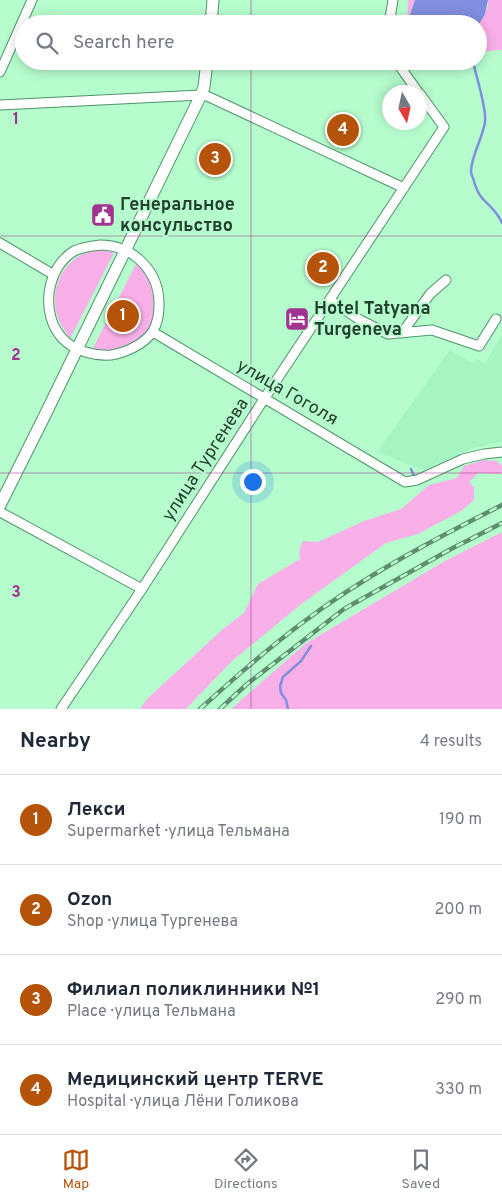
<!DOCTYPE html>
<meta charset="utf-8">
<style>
body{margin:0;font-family:Overpass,sans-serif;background:#f2f2f3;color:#1f2937}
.compass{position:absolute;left:382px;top:85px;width:45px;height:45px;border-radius:50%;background:#fff;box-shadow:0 2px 12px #0003;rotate:171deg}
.you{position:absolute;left:252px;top:481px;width:18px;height:18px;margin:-12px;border:4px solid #fff;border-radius:50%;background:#1a73e8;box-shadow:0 0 0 8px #1a73e833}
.badge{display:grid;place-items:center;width:32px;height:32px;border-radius:50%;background:#b45309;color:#fff;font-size:16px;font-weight:700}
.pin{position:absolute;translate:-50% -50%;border:2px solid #fff;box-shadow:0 1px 5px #0006}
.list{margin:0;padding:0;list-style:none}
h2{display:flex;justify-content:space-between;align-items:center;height:65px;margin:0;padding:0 20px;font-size:21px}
h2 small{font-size:16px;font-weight:400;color:#747a83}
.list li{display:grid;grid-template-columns:32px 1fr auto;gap:15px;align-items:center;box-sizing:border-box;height:90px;padding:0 20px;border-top:1px solid #e0e1e3}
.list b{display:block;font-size:19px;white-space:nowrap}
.list p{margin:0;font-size:16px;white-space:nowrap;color:#747a83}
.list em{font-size:16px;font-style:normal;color:#747a83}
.icon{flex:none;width:28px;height:28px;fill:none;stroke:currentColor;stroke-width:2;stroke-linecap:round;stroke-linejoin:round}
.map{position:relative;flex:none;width:502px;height:709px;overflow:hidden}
.search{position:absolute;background:#fff;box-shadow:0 2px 12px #0003;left:15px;right:15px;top:15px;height:55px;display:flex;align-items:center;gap:12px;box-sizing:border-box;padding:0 18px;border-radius:28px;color:#747a83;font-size:19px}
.sheet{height:425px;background:#fff}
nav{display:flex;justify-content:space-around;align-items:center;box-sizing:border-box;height:70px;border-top:1px solid #e0e1e3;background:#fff;font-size:14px;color:#747a83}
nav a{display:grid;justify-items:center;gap:2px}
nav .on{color:#b45309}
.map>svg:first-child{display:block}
.built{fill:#a5f4c1}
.green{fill:#f9afe7}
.water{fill:#808edf}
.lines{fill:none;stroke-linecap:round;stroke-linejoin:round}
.stream{stroke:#808edf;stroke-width:2.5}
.minor-casing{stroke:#4e9369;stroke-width:11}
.major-casing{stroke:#4e9369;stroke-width:13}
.minor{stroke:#fff;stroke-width:9}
.major{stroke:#fff;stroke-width:11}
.rail-casing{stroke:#5f8d6f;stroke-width:4.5}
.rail{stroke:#b6fdce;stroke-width:2.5;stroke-dasharray:8;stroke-linecap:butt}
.grid{fill:none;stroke:#a33390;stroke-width:1;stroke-opacity:0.55}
.labels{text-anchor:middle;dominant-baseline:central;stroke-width:4;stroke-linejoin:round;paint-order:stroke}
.poi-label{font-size:18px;font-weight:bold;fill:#23402e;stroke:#b6fdce;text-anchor:start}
.street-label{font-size:18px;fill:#23402e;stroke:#b6fdce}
.grid-label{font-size:16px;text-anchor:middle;font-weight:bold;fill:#a33390;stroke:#b6fdce;stroke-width:4;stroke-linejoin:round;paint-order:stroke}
</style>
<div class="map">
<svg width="502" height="709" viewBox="0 0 502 709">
<rect width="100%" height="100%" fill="#b6fdce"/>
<path class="built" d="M 502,334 L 502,442 L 473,448 L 423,470 L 377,452 L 450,350 L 472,363 L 476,358 L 485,364 Z"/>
<path class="green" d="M 408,0 L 415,0 L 409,18 L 409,24 L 407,24 Z
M 488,0 L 502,0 L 502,50 L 478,52 L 478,26 L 488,6 Z
M 97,250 L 107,250 L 114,253 L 70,339 C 64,330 58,321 56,311 C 52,290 60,268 79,256 C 84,253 91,252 97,250 Z
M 136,264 C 139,266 143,269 145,272 C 154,285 157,317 148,331 C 142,340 125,349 115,351 C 108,353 100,351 92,350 Z
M 484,460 L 497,461 L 502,466 L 502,471 L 500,474 L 478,473 L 469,482 L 474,487 L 474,500 L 461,511 L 418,534 L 386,543 L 300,605 L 232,661 L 186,709 L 140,709 L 147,699 L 224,628 L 244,613 L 258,584 L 300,559 L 299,551 L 303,541 L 318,542 L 364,521 L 401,509 L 429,485 L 457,478 L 464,466 Z
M 502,532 L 502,709 L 231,709 L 305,644 L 443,562 Z"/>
<path class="water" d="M 415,0 L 488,0 L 485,14 L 478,26 L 478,24 L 409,24 L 409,18 Z"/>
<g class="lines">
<path class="stream" d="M 473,61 C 476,77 487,108 485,122 C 483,137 471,157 471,171 C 471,172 472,177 473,178 C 475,186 477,193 483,199 C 491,208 497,211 502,223
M 411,469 L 414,476
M 288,709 L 286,700 L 281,693 L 280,686 L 283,677 L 301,661 L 311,646"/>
<defs>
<path id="minor" d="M 389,24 L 393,0
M 396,61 L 418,92
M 0,72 L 32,0
M 0,105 L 201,95 L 207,96 L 404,188
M 0,243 L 54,275
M 100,245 C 134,245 160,272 159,306 C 159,314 157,324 153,331 C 145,344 125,353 111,355 C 94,356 74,351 62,338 C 40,314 46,268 74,251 C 82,247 92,246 100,245 Z
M 330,300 L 360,320 L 388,334 L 432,330 L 479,346 L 496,319
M 153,332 L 405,482 L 417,480 L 463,459 L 484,454 L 502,452
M 402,333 L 430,294 L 446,280
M 0,512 L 142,589
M 61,709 L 142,589 L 264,399 L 444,127 L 420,94"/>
<path id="major" d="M 211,24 L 213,0
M 0,505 L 45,415 L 201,95 L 204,87 L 207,61"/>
</defs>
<use href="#minor" class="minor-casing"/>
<use href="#major" class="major-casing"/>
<use href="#minor" class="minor"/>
<use href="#major" class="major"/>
<defs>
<path id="rail" d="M 200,709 C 233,679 266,650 302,623 C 364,576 433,540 502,505
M 220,709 L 247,684 L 344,609 L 451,549 L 502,523"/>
</defs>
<use href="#rail" class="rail-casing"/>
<use href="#rail" class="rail"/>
</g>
<path class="grid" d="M 251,0 L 251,24M 251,61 L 251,709M 0,236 L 502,236M 0,473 L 502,473"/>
<defs>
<symbol id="civic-square" viewBox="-11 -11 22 22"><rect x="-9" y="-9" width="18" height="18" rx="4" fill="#a33390" stroke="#b6fdce"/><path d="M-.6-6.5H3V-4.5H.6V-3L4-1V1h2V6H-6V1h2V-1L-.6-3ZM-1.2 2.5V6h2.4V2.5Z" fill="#fff"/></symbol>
<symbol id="hotel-square" viewBox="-11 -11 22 22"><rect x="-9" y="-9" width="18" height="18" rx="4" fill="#a33390" stroke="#b6fdce"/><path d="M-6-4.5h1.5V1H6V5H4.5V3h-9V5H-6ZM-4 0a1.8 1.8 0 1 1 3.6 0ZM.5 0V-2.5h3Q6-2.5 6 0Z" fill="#fff"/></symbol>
</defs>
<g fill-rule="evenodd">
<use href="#civic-square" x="89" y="201" width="28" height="28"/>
<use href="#hotel-square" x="283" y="305" width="28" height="28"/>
</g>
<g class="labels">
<g class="poi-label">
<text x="120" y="205">Генеральное<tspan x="120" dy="21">консульство</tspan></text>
<text x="314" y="309">Hotel Tatyana<tspan x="314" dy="21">Turgeneva</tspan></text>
</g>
<g class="street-label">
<text transform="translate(287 393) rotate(30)">улица Гоголя</text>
<text transform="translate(206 460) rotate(-57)">улица Тургенева</text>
</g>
</g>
<g class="grid-label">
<text x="16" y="124">1</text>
<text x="16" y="360">2</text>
<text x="16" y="597">3</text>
</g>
</svg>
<svg class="compass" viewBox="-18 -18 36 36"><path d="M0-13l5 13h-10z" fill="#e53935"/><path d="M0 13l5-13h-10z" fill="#747a83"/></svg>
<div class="you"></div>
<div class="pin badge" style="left:123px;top:316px">1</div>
<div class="pin badge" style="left:323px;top:268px">2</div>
<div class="pin badge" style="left:215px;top:159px">3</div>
<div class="pin badge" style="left:343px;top:130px">4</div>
<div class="search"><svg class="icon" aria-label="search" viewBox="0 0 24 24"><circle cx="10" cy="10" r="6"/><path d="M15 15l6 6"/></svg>Search here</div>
</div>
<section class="sheet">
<h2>Nearby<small>4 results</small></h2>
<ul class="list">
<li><span class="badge">1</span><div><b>Лекси</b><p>Supermarket · улица Тельмана</p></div><em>190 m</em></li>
<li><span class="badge">2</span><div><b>Ozon</b><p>Shop · улица Тургенева</p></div><em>200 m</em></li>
<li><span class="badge">3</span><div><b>Филиал поликлинники №1</b><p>Place · улица Тельмана</p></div><em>290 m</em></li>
<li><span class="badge">4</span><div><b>Медицинский центр TERVE</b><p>Hospital · улица Лёни Голикова</p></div><em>330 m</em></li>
</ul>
</section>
<nav>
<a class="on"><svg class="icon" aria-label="map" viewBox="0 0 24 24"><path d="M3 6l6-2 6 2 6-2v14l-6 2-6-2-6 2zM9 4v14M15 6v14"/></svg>Map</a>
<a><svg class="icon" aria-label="directions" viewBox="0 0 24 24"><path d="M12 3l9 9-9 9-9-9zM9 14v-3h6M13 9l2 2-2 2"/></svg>Directions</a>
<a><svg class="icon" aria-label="saved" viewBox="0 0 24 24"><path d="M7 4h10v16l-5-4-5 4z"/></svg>Saved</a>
</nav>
